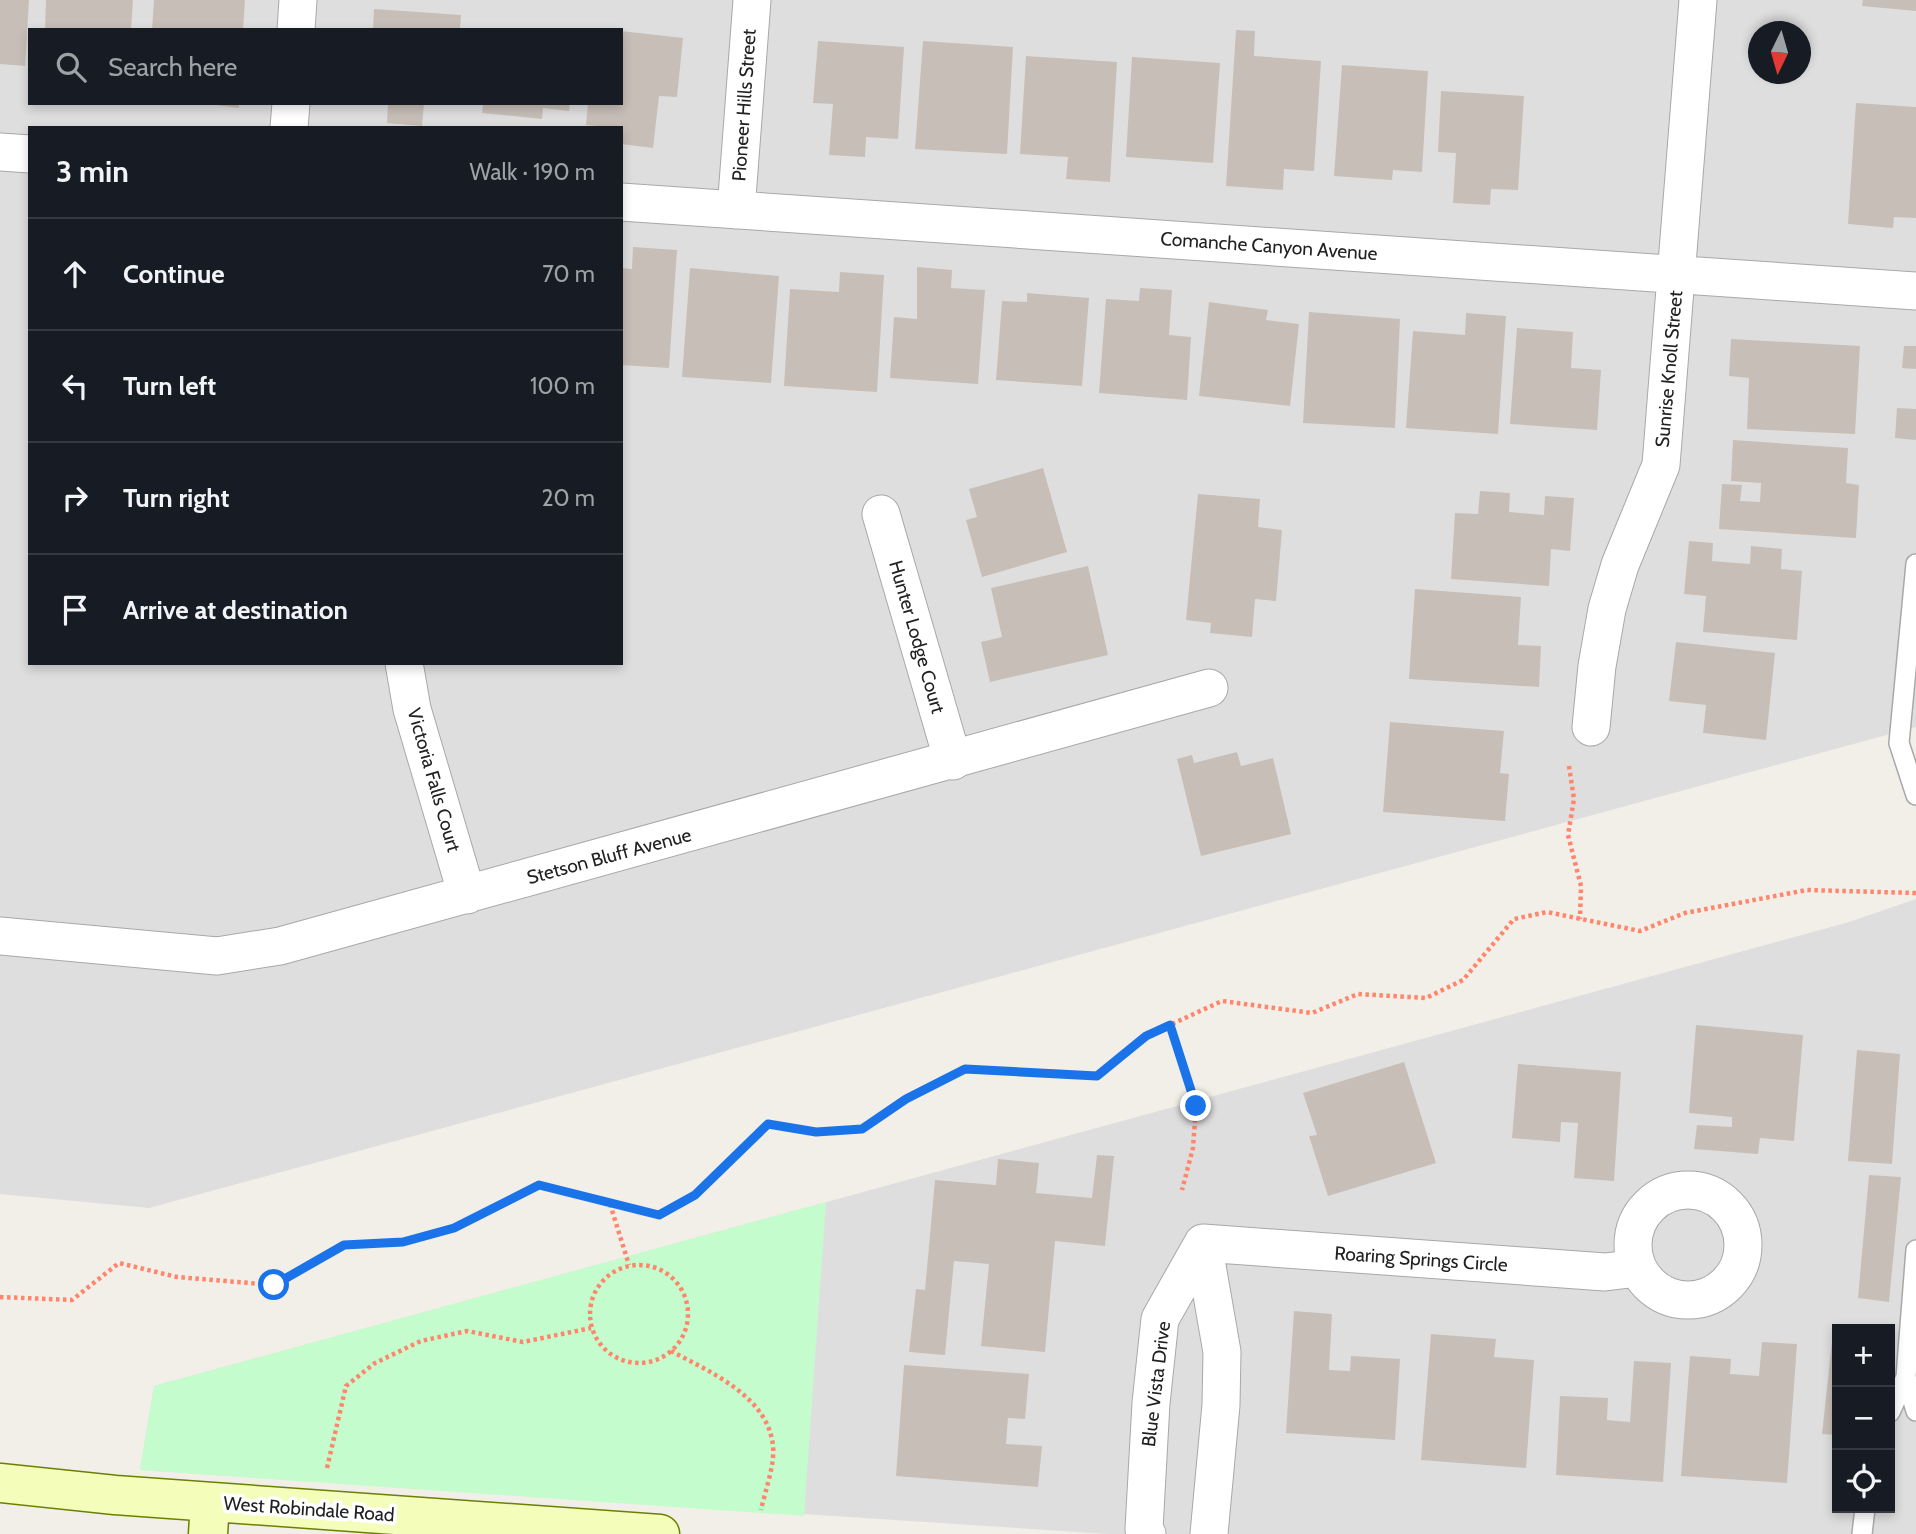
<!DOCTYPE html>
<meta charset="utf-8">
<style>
body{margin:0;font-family:Cabin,sans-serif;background:#242831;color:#f1f3f6}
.controls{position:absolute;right:21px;bottom:21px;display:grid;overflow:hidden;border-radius:0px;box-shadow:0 4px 10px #0003}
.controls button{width:63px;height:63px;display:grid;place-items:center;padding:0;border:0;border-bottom:2px solid #363941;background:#171b24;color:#f1f3f6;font:35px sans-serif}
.compass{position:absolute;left:1748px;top:21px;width:63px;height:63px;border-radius:50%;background:#171b24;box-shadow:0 4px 10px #0003;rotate:185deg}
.stop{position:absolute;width:21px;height:21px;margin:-16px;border:5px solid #1a73e8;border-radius:50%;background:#fff}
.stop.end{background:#1a73e8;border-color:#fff;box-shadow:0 2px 7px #0008}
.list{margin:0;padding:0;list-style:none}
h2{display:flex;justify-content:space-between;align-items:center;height:91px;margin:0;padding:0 28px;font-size:30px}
h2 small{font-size:23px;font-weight:400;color:#9ea1a6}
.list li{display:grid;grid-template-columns:46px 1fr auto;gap:21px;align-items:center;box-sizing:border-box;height:112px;padding:0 28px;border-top:2px solid #363941}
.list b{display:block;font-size:26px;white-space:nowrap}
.list em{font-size:23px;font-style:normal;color:#9ea1a6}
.icon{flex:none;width:38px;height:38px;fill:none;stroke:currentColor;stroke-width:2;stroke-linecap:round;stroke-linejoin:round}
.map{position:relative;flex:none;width:1916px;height:1534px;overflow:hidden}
.search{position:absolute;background:#171b24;box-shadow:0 4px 10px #0003;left:28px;top:28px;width:595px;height:77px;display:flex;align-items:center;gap:18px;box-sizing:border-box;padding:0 24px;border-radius:0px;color:#9ea1a6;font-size:26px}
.panel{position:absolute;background:#171b24;box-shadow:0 4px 10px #0003;left:28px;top:126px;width:595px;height:539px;border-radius:0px}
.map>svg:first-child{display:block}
.residential{fill:#dfdede;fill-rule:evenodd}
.park{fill:#c5fccd}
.building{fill:#c7bfb7}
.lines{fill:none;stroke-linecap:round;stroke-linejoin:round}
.lane-casing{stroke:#a8a8a8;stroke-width:22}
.street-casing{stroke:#a8a8a8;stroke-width:39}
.secondary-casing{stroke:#6a8100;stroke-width:41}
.path{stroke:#ff856c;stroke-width:4.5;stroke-dasharray:3.5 3.5;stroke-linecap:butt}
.lane{stroke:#fff;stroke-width:19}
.street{stroke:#fff;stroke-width:37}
.secondary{stroke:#f5fdbb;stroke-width:38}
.route{stroke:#1a73e8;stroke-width:9}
.labels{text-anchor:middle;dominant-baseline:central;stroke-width:7;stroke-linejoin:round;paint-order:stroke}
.street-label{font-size:19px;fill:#212121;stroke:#fff}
</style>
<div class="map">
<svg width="1916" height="1534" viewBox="0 0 1916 1534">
<rect width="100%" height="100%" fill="#f2efe8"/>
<path class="residential" d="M 0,0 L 1916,0 L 1916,727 L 149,1208 L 0,1194 ZM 30,30 L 621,30 L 621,103 L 30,103 ZM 1758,32 L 1800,32 L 1800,74 L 1758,74 ZM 30,128 L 621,128 L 621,663 L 30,663 Z
M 1916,899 L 1916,1534 L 1107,1534 L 140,1470 L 154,1386 L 1846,923 ZM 1837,1329 L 1890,1329 L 1890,1508 L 1837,1508 Z"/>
<path class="park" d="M 826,1202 L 804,1516 L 140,1470 L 154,1386 Z"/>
<path class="building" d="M 0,0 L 29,0 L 25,66 L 0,64 Z
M 46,0 L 133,0 L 131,30 L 45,30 Z
M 154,0 L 245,0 L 243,30 L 152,30 Z
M 1863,0 L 1916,0 L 1916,11 L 1862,6 Z
M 374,9 L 461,15 L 460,30 L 373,30 Z
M 1236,30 L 1255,31 L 1254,56 L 1321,61 L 1314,171 L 1284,169 L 1283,190 L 1226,186 Z
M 621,31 L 683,38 L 677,97 L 659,96 L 653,148 L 621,144 L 621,128 L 586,125 L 588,103 L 621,103 Z
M 818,41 L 904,47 L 898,139 L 866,137 L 865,157 L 829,155 L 833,104 L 813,103 Z
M 923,41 L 1013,47 L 1007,154 L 915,149 Z
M 1026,56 L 1117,62 L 1110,182 L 1066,179 L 1068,157 L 1020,154 Z
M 1132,57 L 1220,63 L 1213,163 L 1126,157 Z
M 1342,65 L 1428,71 L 1422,172 L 1393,170 L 1392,180 L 1334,176 Z
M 1441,91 L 1524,96 L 1518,190 L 1491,189 L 1490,205 L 1453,203 L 1456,153 L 1438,152 Z
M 200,103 L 239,103 L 239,108 Z
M 388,103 L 424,103 L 422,126 L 387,123 Z
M 483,103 L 570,103 L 569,111 L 543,108 L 542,119 L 482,113 Z
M 1856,103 L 1916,107 L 1916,218 L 1894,217 L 1893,228 L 1848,224 Z
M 633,247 L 677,250 L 669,368 L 621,365 L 621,268 L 632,269 Z
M 917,267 L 952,270 L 951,288 L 985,290 L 978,384 L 890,378 L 894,317 L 917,319 Z
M 690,268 L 779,276 L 771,383 L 682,377 Z
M 840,272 L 884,275 L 877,392 L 784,386 L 790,289 L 839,292 Z
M 1140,288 L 1172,290 L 1169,335 L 1191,337 L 1187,400 L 1099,393 L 1106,299 L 1139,301 Z
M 1027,293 L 1089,298 L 1082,386 L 996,380 L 1002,301 L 1027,302 Z
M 1209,302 L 1268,310 L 1266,320 L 1299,324 L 1290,406 L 1199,396 Z
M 1309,312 L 1400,319 L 1395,428 L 1303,423 Z
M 1466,313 L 1506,316 L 1498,434 L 1406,428 L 1413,331 L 1465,335 Z
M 1517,328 L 1573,332 L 1571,368 L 1601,370 L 1597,430 L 1510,424 Z
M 1731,339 L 1860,346 L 1855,434 L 1747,429 L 1749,378 L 1729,376 Z
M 1904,346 L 1916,346 L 1916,369 L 1902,368 Z
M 1897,408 L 1916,409 L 1916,440 L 1895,438 Z
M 1733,440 L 1848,448 L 1846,483 L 1859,485 L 1856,538 L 1719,529 L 1722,484 L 1742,485 L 1740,501 L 1760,502 L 1761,483 L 1731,481 Z
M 1043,468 L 1067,552 L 982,577 L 966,520 L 977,517 L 969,489 Z
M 1480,491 L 1510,493 L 1509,512 L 1544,515 L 1545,496 L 1574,498 L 1570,551 L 1551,549 L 1549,586 L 1451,579 L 1455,513 L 1478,514 Z
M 1198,494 L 1260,499 L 1258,527 L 1282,530 L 1276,601 L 1255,599 L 1252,637 L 1210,633 L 1211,623 L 1186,620 Z
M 1689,541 L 1713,543 L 1712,561 L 1750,564 L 1751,546 L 1782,549 L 1781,569 L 1802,571 L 1797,640 L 1703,632 L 1706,596 L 1684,594 Z
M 1088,566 L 1108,655 L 990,682 L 981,642 L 1002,637 L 991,588 Z
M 1415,589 L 1521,597 L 1518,645 L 1541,646 L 1539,687 L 1409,679 Z
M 1676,642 L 1775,653 L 1766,740 L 1703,733 L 1706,705 L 1669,701 Z
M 1390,722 L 1504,731 L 1500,773 L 1509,774 L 1505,821 L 1383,812 Z
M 1237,752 L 1241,766 L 1273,758 L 1291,834 L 1201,856 L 1177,759 L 1192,755 L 1194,763 Z
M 1696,1025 L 1803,1035 L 1794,1141 L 1760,1138 L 1758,1154 L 1694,1149 L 1697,1125 L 1732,1127 L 1732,1117 L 1689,1113 Z
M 1857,1050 L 1900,1054 L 1892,1164 L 1848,1161 Z
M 1404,1062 L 1436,1163 L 1328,1196 L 1309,1136 L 1317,1135 L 1303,1093 Z
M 1518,1064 L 1621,1072 L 1614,1181 L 1574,1178 L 1578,1123 L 1561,1122 L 1560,1142 L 1512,1138 Z
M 1097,1155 L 1114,1156 L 1105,1246 L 1055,1241 L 1045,1352 L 981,1346 L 989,1264 L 954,1261 L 945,1355 L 909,1352 L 916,1289 L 925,1290 L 935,1180 L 996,1185 L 998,1159 L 1039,1163 L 1036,1193 L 1092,1198 Z
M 1869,1175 L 1901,1177 L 1889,1302 L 1858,1298 Z
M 1294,1311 L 1332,1314 L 1329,1370 L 1350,1371 L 1351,1356 L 1400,1359 L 1395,1440 L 1286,1433 Z
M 1834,1324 L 1864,1328 L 1837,1329 L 1837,1435 L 1822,1434 Z
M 1431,1334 L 1496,1339 L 1494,1357 L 1534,1360 L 1526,1468 L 1421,1460 Z
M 1762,1342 L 1797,1344 L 1787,1483 L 1681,1476 L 1690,1356 L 1731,1359 L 1730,1374 L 1759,1376 Z
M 1634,1361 L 1671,1363 L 1663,1482 L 1556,1475 L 1560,1396 L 1608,1398 L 1607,1420 L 1630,1422 Z
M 904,1365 L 1029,1374 L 1025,1419 L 1008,1418 L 1006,1444 L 1042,1446 L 1038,1487 L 896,1476 Z"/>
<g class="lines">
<defs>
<path id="lane" d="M 1916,564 L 1899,743 L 1916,795
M 1906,1377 L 1916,1411
M 1890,1412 L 1906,1377 L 1916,1250
M 1862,1534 L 1865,1508"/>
<path id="street" d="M 296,30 L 298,0
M 289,128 L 291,103
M 0,152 L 30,154
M 621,202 L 1916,291
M 736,210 L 752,0
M 881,514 L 953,761
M 404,663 L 412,709 L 467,895
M 1591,727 L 1597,666 L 1607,609 L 1620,565 L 1661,465 L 1698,0
M 0,936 L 217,956 L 280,946 L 1209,688
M1633 1245a55 55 0 1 1 110 0a55 55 0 1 1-110 0Z
M 1203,1243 L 1605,1272 L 1638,1268
M 1203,1243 L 1222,1352 L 1221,1405 L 1209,1534
M 1147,1534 L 1144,1529 L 1151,1403 L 1160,1319 L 1203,1243"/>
<path id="secondary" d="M 0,1483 L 115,1495 L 660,1534
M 208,1534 L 210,1502"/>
</defs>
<use href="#lane" class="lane-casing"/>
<use href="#street" class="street-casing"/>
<use href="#secondary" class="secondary-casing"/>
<path class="path" d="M 1569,766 L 1574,799 L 1568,835 L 1581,886 L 1580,919
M 1170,1025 L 1196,1106 L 1193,1148 L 1182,1190
M 610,1204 L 629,1265
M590 1314a49 49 0 1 1 98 0a49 49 0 1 1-98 0Z
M 0,1297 L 72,1300 L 119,1263 L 177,1277 L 274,1285 L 344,1245 L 403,1242 L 454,1228 L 539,1185 L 659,1215 L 695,1195 L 768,1124 L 816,1132 L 862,1129 L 907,1099 L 965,1069 L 1097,1075 L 1146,1036 L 1222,1001 L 1312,1013 L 1358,994 L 1426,998 L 1463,980 L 1514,919 L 1547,912 L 1640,931 L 1685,913 L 1807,890 L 1916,893
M 671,1351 C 710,1372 768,1396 773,1446 C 775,1465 765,1491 761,1510
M 327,1468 L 346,1386 L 375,1363 L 421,1341 L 467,1331 L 523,1342 L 591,1328"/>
<use href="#lane" class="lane"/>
<use href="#street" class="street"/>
<use href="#secondary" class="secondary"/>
</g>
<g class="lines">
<path class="route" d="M 274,1285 L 344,1245 L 403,1242 L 454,1228 L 539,1185 L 659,1215 L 695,1195 L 768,1124 L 816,1132 L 862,1129 L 906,1099 L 965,1069 L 1097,1076 L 1146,1036 L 1170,1025 L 1196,1106"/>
</g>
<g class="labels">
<g class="street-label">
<text transform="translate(744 105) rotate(-86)">Pioneer Hills Street</text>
<text transform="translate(1269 246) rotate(4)">Comanche Canyon Avenue</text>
<text transform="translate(1669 369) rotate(-85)">Sunrise Knoll Street</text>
<text transform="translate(917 637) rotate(74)">Hunter Lodge Court</text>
<text transform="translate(434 780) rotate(74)">Victoria Falls Court</text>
<text transform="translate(609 856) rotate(-15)">Stetson Bluff Avenue</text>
<text transform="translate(1421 1259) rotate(4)">Roaring Springs Circle</text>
<text transform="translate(1156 1384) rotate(-83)">Blue Vista Drive</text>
<text transform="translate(309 1509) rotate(4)">West Robindale Road</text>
</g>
</g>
</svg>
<div class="controls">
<button>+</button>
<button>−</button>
<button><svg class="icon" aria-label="locate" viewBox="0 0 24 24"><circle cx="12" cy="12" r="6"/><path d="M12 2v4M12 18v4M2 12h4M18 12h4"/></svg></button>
</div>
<svg class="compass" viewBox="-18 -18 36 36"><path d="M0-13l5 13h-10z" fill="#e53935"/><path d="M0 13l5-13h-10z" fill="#9ea1a6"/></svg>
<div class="stop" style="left:274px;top:1285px"></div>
<div class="stop end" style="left:1196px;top:1106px"></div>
<div class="search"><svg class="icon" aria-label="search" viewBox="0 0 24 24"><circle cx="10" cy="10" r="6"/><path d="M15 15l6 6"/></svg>Search here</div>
<section class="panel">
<h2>3 min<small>Walk · 190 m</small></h2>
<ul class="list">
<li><svg class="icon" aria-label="ahead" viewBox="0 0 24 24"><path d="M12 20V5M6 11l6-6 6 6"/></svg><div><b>Continue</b></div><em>70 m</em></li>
<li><svg class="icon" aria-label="left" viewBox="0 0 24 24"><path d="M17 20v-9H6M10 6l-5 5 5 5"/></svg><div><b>Turn left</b></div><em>100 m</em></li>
<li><svg class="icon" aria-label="right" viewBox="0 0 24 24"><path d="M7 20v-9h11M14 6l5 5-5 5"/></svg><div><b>Turn right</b></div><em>20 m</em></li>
<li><svg class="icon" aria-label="arrive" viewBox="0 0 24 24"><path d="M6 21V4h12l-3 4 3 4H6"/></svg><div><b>Arrive at destination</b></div></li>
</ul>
</section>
</div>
